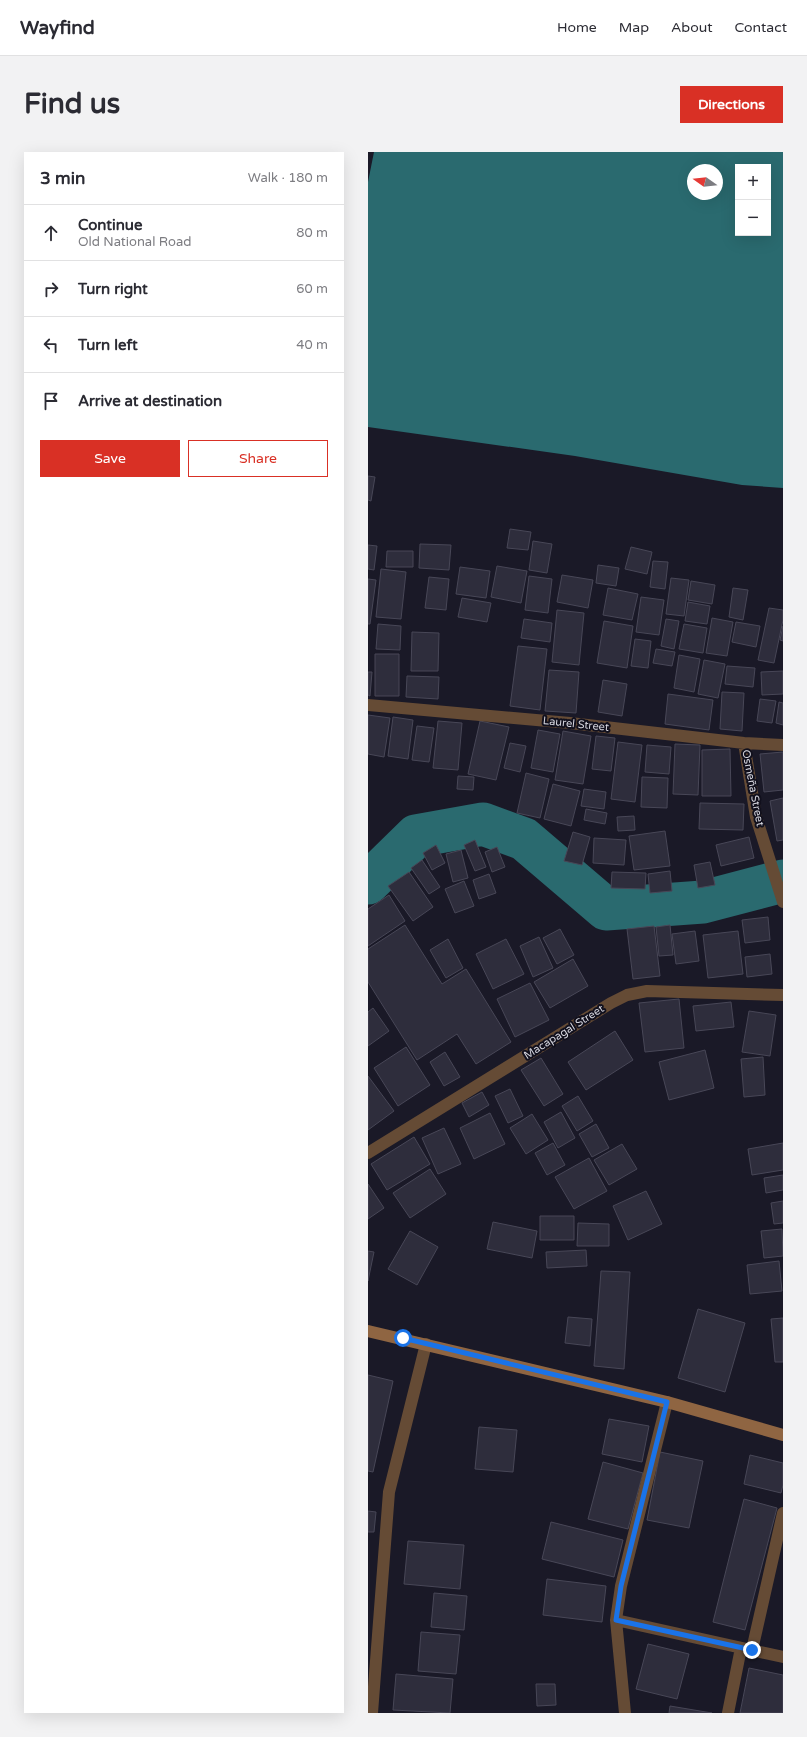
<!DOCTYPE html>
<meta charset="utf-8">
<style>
body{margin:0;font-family:"Varela Round",sans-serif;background:#f2f2f3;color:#2b2b33}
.controls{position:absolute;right:12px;top:12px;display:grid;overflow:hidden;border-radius:0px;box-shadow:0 4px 16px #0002}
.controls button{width:36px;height:36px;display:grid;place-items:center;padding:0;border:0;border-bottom:1px solid #e1e1e2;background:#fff;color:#2b2b33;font:20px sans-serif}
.compass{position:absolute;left:319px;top:12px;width:36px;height:36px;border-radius:50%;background:#fff;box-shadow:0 4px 16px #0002;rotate:285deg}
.stop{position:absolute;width:12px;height:12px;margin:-9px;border:3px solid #1a73e8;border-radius:50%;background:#fff}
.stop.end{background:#1a73e8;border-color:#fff;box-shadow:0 1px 4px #0008}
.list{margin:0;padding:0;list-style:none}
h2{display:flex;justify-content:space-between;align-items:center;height:52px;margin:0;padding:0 16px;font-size:17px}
h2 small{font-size:13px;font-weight:400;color:#7c7c81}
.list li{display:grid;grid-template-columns:26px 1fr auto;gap:12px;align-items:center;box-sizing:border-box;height:56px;padding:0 16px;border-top:1px solid #e1e1e2}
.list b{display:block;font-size:15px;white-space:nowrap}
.list p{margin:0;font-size:13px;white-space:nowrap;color:#7c7c81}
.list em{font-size:13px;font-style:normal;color:#7c7c81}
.actions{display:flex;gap:8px;padding:12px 16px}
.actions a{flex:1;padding:9px 0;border:1px solid #d93025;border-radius:0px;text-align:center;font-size:14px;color:#d93025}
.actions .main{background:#d93025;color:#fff}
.icon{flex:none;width:22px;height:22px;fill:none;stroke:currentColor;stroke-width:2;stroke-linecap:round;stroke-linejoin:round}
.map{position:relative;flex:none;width:415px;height:1561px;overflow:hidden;border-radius:0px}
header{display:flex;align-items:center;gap:24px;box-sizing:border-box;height:56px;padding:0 20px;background:#fff;border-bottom:1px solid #e1e1e2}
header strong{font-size:19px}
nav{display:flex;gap:22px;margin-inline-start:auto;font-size:14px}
.intro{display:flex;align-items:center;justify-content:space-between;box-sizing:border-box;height:96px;padding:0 24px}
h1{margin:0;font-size:28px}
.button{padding:10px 18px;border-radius:0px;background:#d93025;color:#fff;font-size:14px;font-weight:700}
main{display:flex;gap:24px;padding:0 24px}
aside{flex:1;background:#fff;border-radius:0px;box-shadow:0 4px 16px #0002}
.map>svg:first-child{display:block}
.water{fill:#2a6a6f;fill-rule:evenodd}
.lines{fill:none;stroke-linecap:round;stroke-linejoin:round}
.river{stroke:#2a6a6f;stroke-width:43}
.building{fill:#2e2d3c;stroke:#484757}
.street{stroke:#654b35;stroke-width:12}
.secondary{stroke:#8f6542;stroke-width:12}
.route{stroke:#1a73e8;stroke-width:5}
.labels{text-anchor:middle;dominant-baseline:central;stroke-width:4;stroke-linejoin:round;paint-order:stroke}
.street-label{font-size:11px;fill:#d6d6df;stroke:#11101d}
</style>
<header>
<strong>Wayfind</strong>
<nav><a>Home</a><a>Map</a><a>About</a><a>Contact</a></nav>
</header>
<div class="intro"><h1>Find us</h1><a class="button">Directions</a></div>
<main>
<aside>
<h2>3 min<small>Walk · 180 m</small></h2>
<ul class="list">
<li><svg class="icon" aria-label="ahead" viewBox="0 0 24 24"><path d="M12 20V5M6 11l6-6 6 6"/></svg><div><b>Continue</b><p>Old National Road</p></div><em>80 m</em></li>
<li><svg class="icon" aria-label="right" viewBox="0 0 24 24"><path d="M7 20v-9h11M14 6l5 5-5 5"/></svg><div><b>Turn right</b></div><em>60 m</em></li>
<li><svg class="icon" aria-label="left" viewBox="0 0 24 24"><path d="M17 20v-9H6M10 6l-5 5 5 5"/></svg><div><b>Turn left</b></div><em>40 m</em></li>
<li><svg class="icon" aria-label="arrive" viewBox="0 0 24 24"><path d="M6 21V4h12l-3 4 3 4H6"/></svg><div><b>Arrive at destination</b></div></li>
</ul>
<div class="actions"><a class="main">Save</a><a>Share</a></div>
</aside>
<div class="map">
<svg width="415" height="1561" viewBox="0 0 415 1561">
<rect width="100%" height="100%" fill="#1a1927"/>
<path class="water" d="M 6,0 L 415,0 L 415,336 L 374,333 L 207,304 L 0,275 L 0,30 ZM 370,15 L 400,15 L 400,81 L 370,81 ZM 325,18 L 349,18 L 349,42 L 325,42 Z"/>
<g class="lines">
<path class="river" d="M 0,731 L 48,684 L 115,672 L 156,687 L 238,757 L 335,750 L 415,729"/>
</g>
<path class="building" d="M 0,324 L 7,325 L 3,349 L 0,348 Z
M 142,377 L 163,380 L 160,398 L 139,396 Z
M 165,389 L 184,392 L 179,421 L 161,418 Z
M 52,392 L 83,393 L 81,418 L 51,416 Z
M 0,393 L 9,394 L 6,418 L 0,417 Z
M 263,395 L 284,400 L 279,422 L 257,417 Z
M 19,399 L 45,399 L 45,415 L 18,415 Z
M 285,409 L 300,410 L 297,437 L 282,435 Z
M 230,413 L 251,416 L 248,434 L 228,431 Z
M 129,414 L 159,419 L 153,451 L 123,445 Z
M 92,415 L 122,419 L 118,446 L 88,442 Z
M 13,417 L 38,420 L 33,467 L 8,465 Z
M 194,423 L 225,428 L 220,456 L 189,450 Z
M 161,424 L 184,427 L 180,461 L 157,458 Z
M 61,425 L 81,427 L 78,458 L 57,456 Z
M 303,426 L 321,428 L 316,464 L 298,462 Z
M 0,427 L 8,428 L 2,472 L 0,472 Z
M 323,429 L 347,433 L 344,452 L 320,448 Z
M 240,436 L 270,442 L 264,468 L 235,463 Z
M 365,436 L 380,438 L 375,468 L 361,465 Z
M 273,445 L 296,448 L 291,483 L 268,480 Z
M 94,446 L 123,451 L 119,470 L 90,465 Z
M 320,450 L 342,454 L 339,472 L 317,469 Z
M 401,456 L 415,458 L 415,468 L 406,511 L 390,508 Z
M 189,458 L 216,461 L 211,513 L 184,510 Z
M 344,466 L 365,470 L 359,504 L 338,501 Z
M 156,467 L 184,471 L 182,490 L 153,486 Z
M 298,467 L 311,469 L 306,497 L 293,494 Z
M 236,469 L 265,474 L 259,516 L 229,511 Z
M 368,470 L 392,474 L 388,495 L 364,490 Z
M 10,472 L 33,474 L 32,498 L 8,497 Z
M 316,472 L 339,476 L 335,501 L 311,497 Z
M 415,474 L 415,489 L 412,488 Z
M 44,480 L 71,481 L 70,519 L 43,519 Z
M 267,487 L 283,489 L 280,516 L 263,514 Z
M 150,494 L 179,497 L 172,558 L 142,554 Z
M 288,497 L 307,500 L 304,514 L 285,511 Z
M 7,502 L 31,502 L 31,544 L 7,544 Z
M 311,503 L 332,507 L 326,540 L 306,536 Z
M 336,508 L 357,512 L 350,546 L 330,542 Z
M 359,514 L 387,516 L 385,535 L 357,532 Z
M 181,518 L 211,520 L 208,561 L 177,559 Z
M 415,519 L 415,542 L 394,543 L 393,520 Z
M 0,520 L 4,520 L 2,544 L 0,543 Z
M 39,524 L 71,525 L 70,547 L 38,545 Z
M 235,528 L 259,532 L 254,564 L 230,560 Z
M 354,540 L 376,541 L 374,579 L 352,577 Z
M 300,542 L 345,548 L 341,578 L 297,572 Z
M 392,547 L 408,549 L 404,571 L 389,569 Z
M 411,550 L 415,551 L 415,573 L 408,571 Z
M 0,563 L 22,566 L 16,605 L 0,602 Z
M 25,565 L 45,568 L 40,607 L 20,604 Z
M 70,569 L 94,571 L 90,618 L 65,616 Z
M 112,569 L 141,575 L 128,628 L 100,622 Z
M 49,574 L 66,576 L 61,610 L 44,608 Z
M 170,578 L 192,582 L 185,620 L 163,616 Z
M 195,579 L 223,584 L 215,632 L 187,628 Z
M 228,584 L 247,586 L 243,619 L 224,617 Z
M 250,590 L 274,593 L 267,650 L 243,647 Z
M 142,591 L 158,594 L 152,620 L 136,616 Z
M 307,592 L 332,593 L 330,643 L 305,642 Z
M 279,593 L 303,595 L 301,622 L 277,620 Z
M 362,597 L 363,644 L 334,644 L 334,598 Z
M 415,600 L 415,638 L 396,640 L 392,602 Z
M 158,621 L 181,627 L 172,666 L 149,661 Z
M 90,624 L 106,625 L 105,638 L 89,637 Z
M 274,625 L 300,626 L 299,656 L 273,655 Z
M 185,632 L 212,639 L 203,674 L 176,667 Z
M 216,637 L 238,640 L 236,657 L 213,654 Z
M 415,646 L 415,688 L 409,689 L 402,649 Z
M 332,651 L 376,652 L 375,678 L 331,677 Z
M 218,657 L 239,661 L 237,672 L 216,668 Z
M 266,664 L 267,678 L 250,679 L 249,665 Z
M 297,679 L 302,714 L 266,718 L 261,684 Z
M 205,680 L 222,685 L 214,713 L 196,709 Z
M 381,685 L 386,706 L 353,714 L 348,693 Z
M 226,686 L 258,688 L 256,713 L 225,711 Z
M 107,688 L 118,715 L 107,719 L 96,693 Z
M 68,693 L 77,711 L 64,718 L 55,701 Z
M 129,695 L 137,715 L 124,720 L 117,700 Z
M 93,698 L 100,726 L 85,730 L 78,702 Z
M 54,708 L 72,735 L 61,742 L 43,716 Z
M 342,710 L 347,733 L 330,736 L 326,713 Z
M 302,719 L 304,739 L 282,741 L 280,722 Z
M 41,720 L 65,755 L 45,769 L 20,734 Z
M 244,720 L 278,721 L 277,737 L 243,736 Z
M 121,722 L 128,741 L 111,747 L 105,728 Z
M 96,729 L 106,754 L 87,761 L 77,737 Z
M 21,743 L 37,769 L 0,794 L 0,757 Z
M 400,765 L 402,788 L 377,791 L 374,768 Z
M 37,773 L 74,832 L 98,817 L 143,890 L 108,912 L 89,882 L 49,908 L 0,830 L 0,797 Z
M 302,773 L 305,803 L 291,804 L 288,775 Z
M 286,774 L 292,824 L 265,827 L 259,777 Z
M 192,777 L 206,803 L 189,812 L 175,786 Z
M 327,779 L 331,809 L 308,812 L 304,782 Z
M 370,779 L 375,822 L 340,826 L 335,783 Z
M 171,785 L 185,816 L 165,825 L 152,794 Z
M 80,787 L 95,816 L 78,826 L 62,798 Z
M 138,787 L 156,822 L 125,837 L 108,802 Z
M 402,802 L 404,822 L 379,825 L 377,805 Z
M 205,807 L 220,834 L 182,856 L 166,830 Z
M 162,831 L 181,868 L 147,885 L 129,847 Z
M 311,847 L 316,896 L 277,900 L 271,851 Z
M 363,850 L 366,875 L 328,879 L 325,854 Z
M 5,856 L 21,879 L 0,894 L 0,860 Z
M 381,859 L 408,863 L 402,904 L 374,900 Z
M 247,879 L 265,908 L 218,938 L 200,910 Z
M 38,895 L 62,933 L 30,954 L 6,916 Z
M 337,898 L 346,936 L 301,948 L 291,910 Z
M 77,900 L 92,925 L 76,934 L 62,910 Z
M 395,905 L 397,943 L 376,945 L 373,907 Z
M 173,906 L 195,942 L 176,954 L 153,918 Z
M 0,924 L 26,959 L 0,978 Z
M 142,937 L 155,964 L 140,971 L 127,944 Z
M 114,940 L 121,953 L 101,965 L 94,951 Z
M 210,944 L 225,969 L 209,979 L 194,954 Z
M 193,960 L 207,986 L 190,996 L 176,970 Z
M 122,961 L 137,992 L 106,1007 L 92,976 Z
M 164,962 L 180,988 L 158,1002 L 142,976 Z
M 228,972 L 241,996 L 224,1005 L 211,982 Z
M 76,976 L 93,1012 L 70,1022 L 54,986 Z
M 46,985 L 62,1012 L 19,1038 L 3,1012 Z
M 185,991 L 197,1013 L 179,1023 L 167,1001 Z
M 415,991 L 415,1018 L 384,1023 L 380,997 Z
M 254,992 L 269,1017 L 241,1033 L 226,1008 Z
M 221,1006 L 239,1039 L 206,1057 L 187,1025 Z
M 62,1017 L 78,1042 L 42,1066 L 25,1041 Z
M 415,1023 L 415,1038 L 398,1041 L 396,1026 Z
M 0,1032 L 16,1056 L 0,1067 Z
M 278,1039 L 294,1072 L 260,1088 L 245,1054 Z
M 415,1049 L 415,1071 L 406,1072 L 403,1051 Z
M 172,1064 L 206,1064 L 206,1088 L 172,1088 Z
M 125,1070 L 169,1079 L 164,1106 L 119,1097 Z
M 210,1071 L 241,1072 L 241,1094 L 209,1094 Z
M 414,1077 L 415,1104 L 396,1106 L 393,1079 Z
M 42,1079 L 70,1095 L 49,1133 L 20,1117 Z
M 218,1098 L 219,1114 L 179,1116 L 178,1100 Z
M 0,1099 L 6,1100 L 0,1129 Z
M 411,1109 L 414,1139 L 382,1142 L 379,1113 Z
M 233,1119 L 262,1120 L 256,1217 L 226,1214 Z
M 330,1157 L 377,1171 L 357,1240 L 310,1226 Z
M 200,1165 L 224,1167 L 222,1194 L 197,1191 Z
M 415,1166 L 415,1210 L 407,1210 L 403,1167 Z
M 0,1223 L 25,1229 L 5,1320 L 0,1319 Z
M 241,1267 L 281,1274 L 274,1310 L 234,1302 Z
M 111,1275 L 149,1278 L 145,1320 L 107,1317 Z
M 292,1300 L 335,1309 L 321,1376 L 279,1368 Z
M 382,1303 L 415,1311 L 415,1333 L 413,1341 L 376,1332 Z
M 235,1310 L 275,1321 L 260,1377 L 220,1367 Z
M 376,1347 L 409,1356 L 377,1478 L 345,1470 Z
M 0,1359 L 8,1360 L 6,1380 L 0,1380 Z
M 183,1370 L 255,1388 L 246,1425 L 174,1407 Z
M 40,1389 L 96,1393 L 92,1437 L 36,1432 Z
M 179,1427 L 238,1434 L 234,1470 L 175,1463 Z
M 66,1441 L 99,1444 L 96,1478 L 63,1475 Z
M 53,1480 L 92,1483 L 88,1522 L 50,1519 Z
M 280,1492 L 321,1502 L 309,1547 L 268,1537 Z
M 381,1516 L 415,1523 L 415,1561 L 372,1561 Z
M 28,1522 L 85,1527 L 82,1561 L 25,1558 Z
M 168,1532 L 187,1532 L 188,1553 L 169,1554 Z
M 302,1554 L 344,1561 L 301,1561 Z"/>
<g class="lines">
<path class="street" d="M 0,553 L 202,571 L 376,591 L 415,593
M 376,591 L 388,665 L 415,750
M 0,1001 L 243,851 L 259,843 L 279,839 L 415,843
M 248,1468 L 415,1505
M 384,1498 L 415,1361
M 4,1561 L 21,1340 L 58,1192
M 257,1561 L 248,1468 L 253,1434 L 299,1250
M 360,1561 L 373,1496"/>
<path class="secondary" d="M 0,1179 L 299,1250 L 415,1283"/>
</g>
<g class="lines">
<path class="route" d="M 35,1186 L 299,1250 L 253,1434 L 248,1468 L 384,1498"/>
</g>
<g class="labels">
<g class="street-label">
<text transform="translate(208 572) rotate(6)">Laurel Street</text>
<text transform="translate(385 636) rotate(79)">Osmeña Street</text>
<text transform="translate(196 880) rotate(-32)">Macapagal Street</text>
</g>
</g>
</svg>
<div class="controls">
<button>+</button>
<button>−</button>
</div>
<svg class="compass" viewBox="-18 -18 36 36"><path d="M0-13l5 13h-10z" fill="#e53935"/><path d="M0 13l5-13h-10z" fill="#7c7c81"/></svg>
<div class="stop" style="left:35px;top:1186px"></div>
<div class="stop end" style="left:384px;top:1498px"></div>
</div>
</main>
